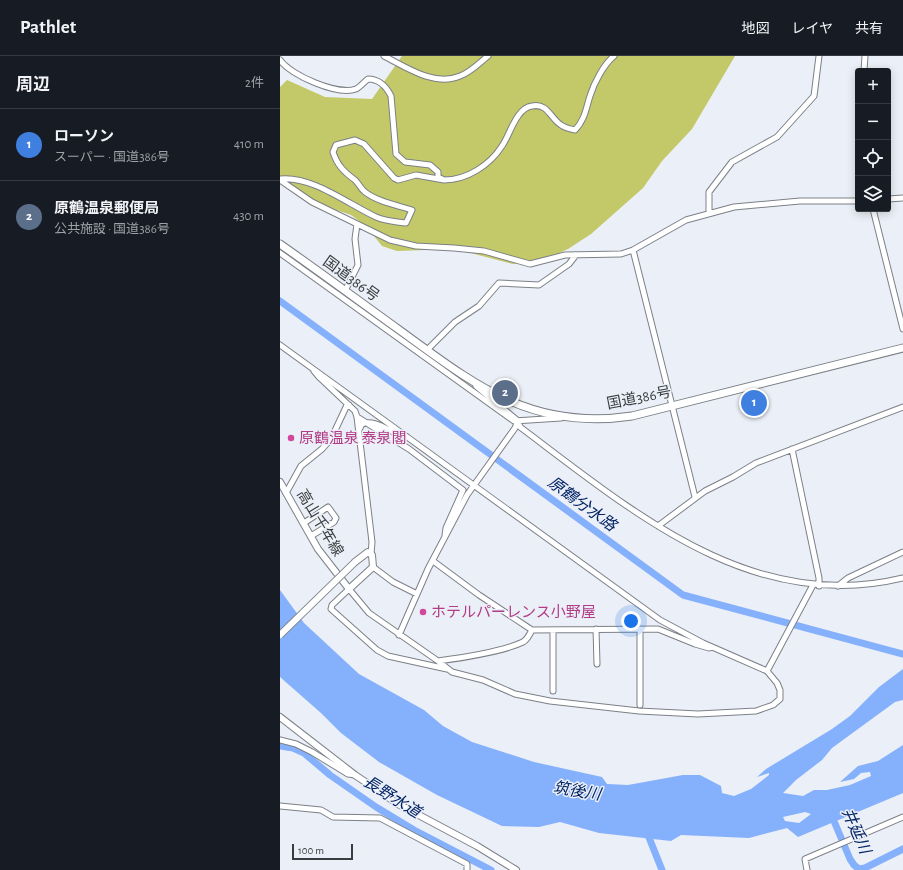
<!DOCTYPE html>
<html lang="ja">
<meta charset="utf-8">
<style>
body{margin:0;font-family:"Alegreya Sans","Noto Sans JP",sans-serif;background:#20242c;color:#f1f3f6}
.controls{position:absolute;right:12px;top:12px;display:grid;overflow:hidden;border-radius:4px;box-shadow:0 2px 10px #0003}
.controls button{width:36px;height:36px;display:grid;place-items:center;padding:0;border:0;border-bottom:1px solid #363941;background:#171b24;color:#f1f3f6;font:20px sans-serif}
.scale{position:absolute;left:12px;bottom:10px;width:61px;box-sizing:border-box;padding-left:4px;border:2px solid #3a3c3f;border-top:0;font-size:11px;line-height:14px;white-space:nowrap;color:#3a3c3f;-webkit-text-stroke:3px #ebeff7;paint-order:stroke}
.you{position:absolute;left:351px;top:565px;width:14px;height:14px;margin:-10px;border:3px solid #fff;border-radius:50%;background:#1a73e8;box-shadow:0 0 0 6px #1a73e833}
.badge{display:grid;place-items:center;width:26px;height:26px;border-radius:50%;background:#ca97c2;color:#fff;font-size:13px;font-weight:700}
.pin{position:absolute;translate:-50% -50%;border:2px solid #fff;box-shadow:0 1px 4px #0006}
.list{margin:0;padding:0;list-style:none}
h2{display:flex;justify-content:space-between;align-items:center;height:52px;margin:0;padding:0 16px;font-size:17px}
h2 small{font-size:13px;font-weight:400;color:#9ea1a6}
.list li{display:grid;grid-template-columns:26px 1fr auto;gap:12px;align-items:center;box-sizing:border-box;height:72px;padding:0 16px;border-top:1px solid #363941}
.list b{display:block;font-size:15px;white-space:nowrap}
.list p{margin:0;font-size:13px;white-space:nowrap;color:#9ea1a6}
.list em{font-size:13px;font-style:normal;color:#9ea1a6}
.icon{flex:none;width:22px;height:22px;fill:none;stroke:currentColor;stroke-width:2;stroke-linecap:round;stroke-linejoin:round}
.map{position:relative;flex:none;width:623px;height:814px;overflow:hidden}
header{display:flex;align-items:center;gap:24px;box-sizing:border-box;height:56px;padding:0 20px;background:#171b24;border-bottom:1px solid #363941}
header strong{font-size:19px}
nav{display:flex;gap:22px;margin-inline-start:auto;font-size:14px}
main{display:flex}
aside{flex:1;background:#171b24}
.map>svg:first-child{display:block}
.forest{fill:#c3c868}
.water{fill:#85b0fc;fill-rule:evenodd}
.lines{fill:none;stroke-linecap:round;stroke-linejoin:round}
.stream{stroke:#85b0fc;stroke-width:1}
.river{stroke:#85b0fc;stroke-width:7}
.minor-casing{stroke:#7c8087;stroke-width:7}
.major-casing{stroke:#7c8087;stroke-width:8}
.highway-casing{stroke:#7c8087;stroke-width:9}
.minor{stroke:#fff;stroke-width:5}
.major{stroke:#fff;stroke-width:6}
.highway{stroke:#fff;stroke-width:7}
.major-bridge-casing{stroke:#7c8087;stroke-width:8;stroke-linecap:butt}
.major-bridge{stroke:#fff;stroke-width:6}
.hotel-dot{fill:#d1479c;stroke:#ebeff7;stroke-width:1.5}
.labels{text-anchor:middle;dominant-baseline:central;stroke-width:3;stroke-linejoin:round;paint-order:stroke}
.street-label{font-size:15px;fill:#3a3c3f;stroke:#ebeff7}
.hotel-label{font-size:15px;fill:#b23c85;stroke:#ebeff7;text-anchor:start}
.water-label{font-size:16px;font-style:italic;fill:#032465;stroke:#ebeff7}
</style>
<header>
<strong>Pathlet</strong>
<nav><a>地図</a><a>レイヤ</a><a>共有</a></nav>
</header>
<main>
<aside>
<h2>周辺<small>2件</small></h2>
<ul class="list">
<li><span class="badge" style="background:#3f7fe0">1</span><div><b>ローソン</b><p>スーパー · 国道386号</p></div><em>410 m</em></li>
<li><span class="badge" style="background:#5c6f8a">2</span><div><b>原鶴温泉郵便局</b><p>公共施設 · 国道386号</p></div><em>430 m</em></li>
</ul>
</aside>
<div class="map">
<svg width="623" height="814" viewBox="0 0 623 814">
<rect width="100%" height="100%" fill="#ebeff7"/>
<path class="forest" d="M 122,0 L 455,0 L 412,73 L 382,105 L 363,132 L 311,178 L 288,193 L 268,202 L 233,208 L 175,193 L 117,195 L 102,190 L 86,170 L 71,159 L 45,150 L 0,128 L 0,31 L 7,24 L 45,41 L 92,43 Z"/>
<path class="water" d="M 0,534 L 24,567 L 79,618 L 144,654 L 163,670 L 192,686 L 254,706 L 322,721 L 327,728 L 348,729 L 403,719 L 420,719 L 441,730 L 442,737 L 454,740 L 471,733 L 489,719 L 489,717 L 477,721 L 486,713 L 552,673 L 570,660 L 599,631 L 623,613 L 623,644 L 615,646 L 552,692 L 542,704 L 516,724 L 503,737 L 523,740 L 534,734 L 547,734 L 570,729 L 591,720 L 590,716 L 581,717 L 574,723 L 560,726 L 578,710 L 598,705 L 623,689 L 623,737 L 518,781 L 507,772 L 469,782 L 401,779 L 391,785 L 319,777 L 280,766 L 259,771 L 222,770 L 157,739 L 99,706 L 61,677 L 41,657 L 0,621 ZM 525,756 L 531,758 L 519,767 L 505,765 L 503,761 Z"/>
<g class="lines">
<path class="stream" d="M 585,812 L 586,814"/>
<path class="river" d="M 0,245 L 403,539 L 623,598
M 0,690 L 13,692 L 24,697 L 50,719 L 96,751 L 134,774 L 211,814
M 551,758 L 570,803 L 574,809 L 579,813 L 585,812 L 623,793
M 366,774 L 382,814"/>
<defs>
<path id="minor" d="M 104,0 C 126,11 154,31 180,20 C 191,16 199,7 208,0
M 0,4 C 10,19 58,40 76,33 C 80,31 84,26 88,23 C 99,23 106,30 111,40 L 116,98 L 125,106 L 150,109 L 158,116 L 158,121 L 164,124 L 136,119 L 118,124 L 114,122 L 84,88 L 75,84 L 56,89 L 53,96 C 57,109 64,116 75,124 C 79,128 81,133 85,136 C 98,146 117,149 132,154 L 126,167 C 116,166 105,165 96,161 C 68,148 31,119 0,123
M 584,15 L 585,0
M 0,124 L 32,146 L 110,184 L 136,190 L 174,192 L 204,195 L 250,208 L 285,199 L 341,198 L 353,194 L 406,164 L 454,151 L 520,145 L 578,145
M 164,124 C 187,124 210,109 222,90 C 230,79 236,52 252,50 C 268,47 270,62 281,69 C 285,72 290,73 295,74 C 305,64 306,52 310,40 C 314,27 324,8 334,0
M 608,143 L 623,142
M 593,153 L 623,273
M 429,157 L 429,136 L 452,106 L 497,81 L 534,40 L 539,0
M 353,194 L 415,441
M 0,197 L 234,365 L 281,362
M 65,235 L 78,209 L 75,183 L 77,168
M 0,289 L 380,564 L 423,587 L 487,615 L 497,627 L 500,634 L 500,643 L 493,649 L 476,655 L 418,658 L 359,655 L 270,645 L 235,638 L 203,624 L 172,616 L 158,605 L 89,557 L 69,533 L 52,549 L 51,553 L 97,594 L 108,600 L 167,613
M 147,294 L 175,266 L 199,250 L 219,227 L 259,229 L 289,208 L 296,199
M 34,315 L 39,321 L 75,355 L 77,361 L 92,486 L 91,498
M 196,330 L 238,365 L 240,371 C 352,455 472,559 623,522
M 77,361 L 129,393 L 183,434 L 166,472 L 165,479
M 79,374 L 82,368 C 96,362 113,379 127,381
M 512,393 L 539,522 L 539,530
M 6,437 L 21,410 L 42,393 L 51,383 L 67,349 L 69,349
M 24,467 L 48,451 L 56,462 L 54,466 L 31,480
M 378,470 L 425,435 L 453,421 L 476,407 L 623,351
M 153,505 L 199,539 L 252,574 L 378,573 L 415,588 L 429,592
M 93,511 L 113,526 L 137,538
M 558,530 L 568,522 L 623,496
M 316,573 L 317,608
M 360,573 L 360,649
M 273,574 L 273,635
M 119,579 L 148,513 L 187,439 L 235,372 L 238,365
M 158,605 C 181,602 222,596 243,586 C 248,583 249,579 252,574
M 487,615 L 533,529
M 0,684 L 16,688 L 32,696 L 68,718 L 75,719
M 0,750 L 41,754 L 53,761 L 100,762 L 187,808 L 187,814
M 527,814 L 525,803 L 623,761"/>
<path id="major" d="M 0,426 L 38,493 L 69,533 L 93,511 L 92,499 L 88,496 L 75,506
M 0,661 L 75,719 L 118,748 L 197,790 L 236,814"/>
<path id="highway" d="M 0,188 C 40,216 79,245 118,273 C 195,329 251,375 352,360 L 623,292"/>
</defs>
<use href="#minor" class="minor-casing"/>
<use href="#major" class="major-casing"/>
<use href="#highway" class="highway-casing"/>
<use href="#minor" class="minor"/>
<use href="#major" class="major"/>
<use href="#highway" class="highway"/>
<defs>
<path id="major-bridge" d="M 0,579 L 75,506"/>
</defs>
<use href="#major-bridge" class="major-bridge-casing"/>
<use href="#major-bridge" class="major-bridge"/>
</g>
<g class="hotel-dot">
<circle cx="11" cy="382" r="4"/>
<circle cx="143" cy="556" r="4"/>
</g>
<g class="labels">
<g class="street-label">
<text transform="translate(71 223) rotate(36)">国道386号</text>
<text transform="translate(359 342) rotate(-11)">国道386号</text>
<text transform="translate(40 467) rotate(59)">高山千年線</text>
</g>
<g class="hotel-label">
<text x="19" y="382">原鶴温泉 泰泉閣</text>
<text x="151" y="556">ホテルパーレンス小野屋</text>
</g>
<g class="water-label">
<text transform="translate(302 448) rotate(36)">原鶴分水路</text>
<text transform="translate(297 735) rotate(9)">筑後川</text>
<text transform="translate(112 741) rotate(32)">長野水道</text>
<text transform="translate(576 775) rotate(66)">井延川</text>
</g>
</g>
</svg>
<div class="controls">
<button>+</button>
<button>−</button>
<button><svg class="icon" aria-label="locate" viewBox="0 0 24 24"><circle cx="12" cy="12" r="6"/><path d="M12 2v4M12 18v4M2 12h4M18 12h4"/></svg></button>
<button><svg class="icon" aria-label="layers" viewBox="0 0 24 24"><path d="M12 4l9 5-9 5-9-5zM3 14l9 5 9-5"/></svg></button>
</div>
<div class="scale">100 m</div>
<div class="you"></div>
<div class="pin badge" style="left:474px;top:347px;background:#3f7fe0">1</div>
<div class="pin badge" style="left:225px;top:337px;background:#5c6f8a">2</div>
</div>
</main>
